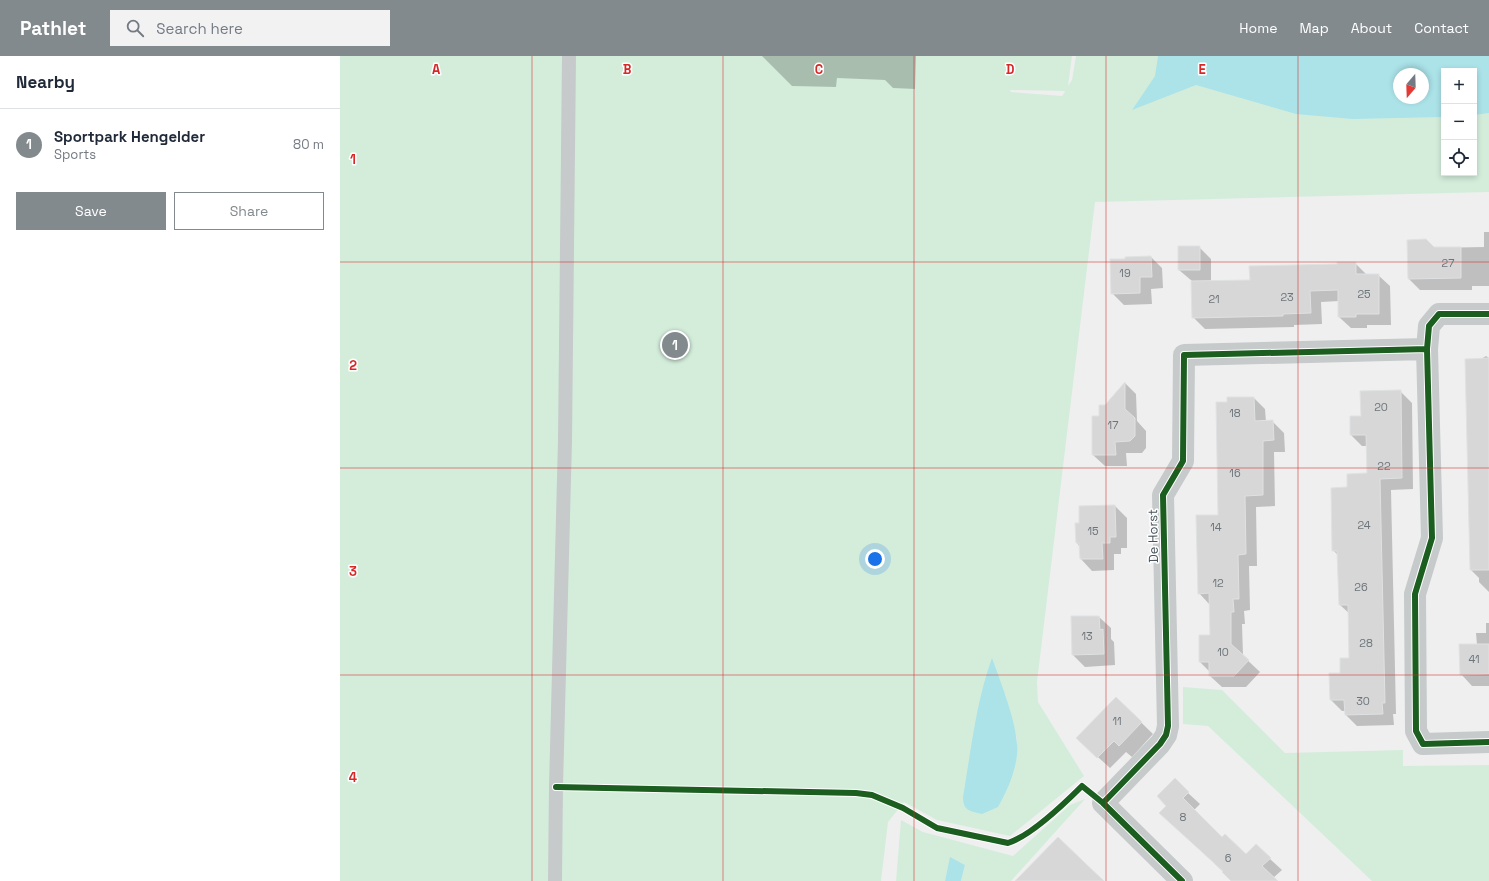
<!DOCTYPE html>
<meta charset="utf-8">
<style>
body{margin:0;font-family:"Space Grotesk",sans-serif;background:#f2f2f3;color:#1f2937}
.controls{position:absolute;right:12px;top:12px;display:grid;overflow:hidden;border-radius:0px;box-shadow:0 2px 6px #0003}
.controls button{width:36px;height:36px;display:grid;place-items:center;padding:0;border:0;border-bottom:1px solid #e0e1e3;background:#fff;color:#1f2937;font:20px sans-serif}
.compass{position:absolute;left:1053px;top:12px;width:36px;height:36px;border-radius:50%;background:#fff;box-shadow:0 2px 6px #0003;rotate:199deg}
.you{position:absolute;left:535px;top:503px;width:14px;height:14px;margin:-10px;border:3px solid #fff;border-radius:50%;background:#1a73e8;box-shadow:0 0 0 6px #1a73e833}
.badge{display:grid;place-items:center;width:26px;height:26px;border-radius:50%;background:#828a8e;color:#fff;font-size:13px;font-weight:700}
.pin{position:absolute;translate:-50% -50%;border:2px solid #fff;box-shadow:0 1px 4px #0006}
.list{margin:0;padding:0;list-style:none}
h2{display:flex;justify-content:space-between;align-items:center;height:52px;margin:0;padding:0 16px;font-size:17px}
h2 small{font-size:13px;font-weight:400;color:#747a83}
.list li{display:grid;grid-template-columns:26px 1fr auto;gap:12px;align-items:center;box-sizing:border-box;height:72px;padding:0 16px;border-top:1px solid #e0e1e3}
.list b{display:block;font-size:15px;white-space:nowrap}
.list p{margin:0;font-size:13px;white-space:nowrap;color:#747a83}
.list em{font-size:13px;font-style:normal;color:#747a83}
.actions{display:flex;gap:8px;padding:12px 16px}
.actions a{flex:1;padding:9px 0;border:1px solid #828a8e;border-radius:0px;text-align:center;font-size:14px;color:#828a8e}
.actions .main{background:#828a8e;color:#fff}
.icon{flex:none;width:22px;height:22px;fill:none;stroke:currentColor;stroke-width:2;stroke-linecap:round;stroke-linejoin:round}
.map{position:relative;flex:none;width:1149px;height:825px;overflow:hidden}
header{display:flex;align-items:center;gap:24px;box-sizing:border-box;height:56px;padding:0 20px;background:#828a8e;color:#fff}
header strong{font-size:19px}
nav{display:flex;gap:22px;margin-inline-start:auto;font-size:14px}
.search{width:280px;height:36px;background:#f2f2f3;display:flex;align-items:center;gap:10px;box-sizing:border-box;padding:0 14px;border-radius:0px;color:#747a83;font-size:15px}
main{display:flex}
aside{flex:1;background:#fff}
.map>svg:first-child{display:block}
.green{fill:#d4eddb;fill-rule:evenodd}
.water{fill:#abe3e9;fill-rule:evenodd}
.shadow{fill:#0003}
.building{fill:#d7d7d8;stroke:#e0e1e2}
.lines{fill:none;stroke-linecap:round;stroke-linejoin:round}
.service{stroke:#c6cacb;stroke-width:14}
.minor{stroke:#c6cacb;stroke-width:22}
.cycleway-casing{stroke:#fff;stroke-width:8}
.cycleway{stroke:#1b5e20;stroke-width:6}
.grid{fill:none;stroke:#d62828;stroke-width:1;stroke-opacity:0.55}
.labels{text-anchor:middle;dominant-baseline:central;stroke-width:3;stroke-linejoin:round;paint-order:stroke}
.number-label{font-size:11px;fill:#6c757a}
.street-label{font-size:13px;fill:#47535a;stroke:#fff}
.grid-label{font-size:13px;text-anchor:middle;font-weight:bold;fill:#d62828;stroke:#fff;stroke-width:3;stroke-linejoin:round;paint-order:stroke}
</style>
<header>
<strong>Pathlet</strong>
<div class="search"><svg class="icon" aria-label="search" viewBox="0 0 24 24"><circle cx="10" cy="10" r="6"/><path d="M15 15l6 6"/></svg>Search here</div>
<nav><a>Home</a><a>Map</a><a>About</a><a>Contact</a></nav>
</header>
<main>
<aside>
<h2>Nearby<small></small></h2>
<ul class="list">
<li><span class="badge">1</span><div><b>Sportpark Hengelder</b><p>Sports</p></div><em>80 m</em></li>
</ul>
<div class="actions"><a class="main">Save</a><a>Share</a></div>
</aside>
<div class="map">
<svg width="1149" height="825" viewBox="0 0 1149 825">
<rect width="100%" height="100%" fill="#efefef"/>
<path class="green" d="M 0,0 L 732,0 L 728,30 L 732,24 L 736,0 L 1149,0 L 1149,136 L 755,146 L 697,626 L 698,646 L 744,720 L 670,780 L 597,764 L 564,746 L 548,766 L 541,825 L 0,825 ZM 1104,15 L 1134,15 L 1134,117 L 1104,117 ZM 1059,18 L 1083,18 L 1083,42 L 1059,42 ZM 670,34 L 724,35 L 725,36 L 722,40 L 671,36 ZM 665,637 L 677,683 L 677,699 L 673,718 Z
M 843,631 L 882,634 L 945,697 L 1063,694 L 1063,710 L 1149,709 L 1149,825 L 1032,825 L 868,670 L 843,668 Z
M 745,743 L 671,825 L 621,825 L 625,809 L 611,802 L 605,825 L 556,825 L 561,764 L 583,776 L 673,800 L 730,749 Z"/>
<path class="water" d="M 818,0 L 1149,0 L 1149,57 L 1134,59 L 1134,15 L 1104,15 L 1104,61 L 1012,63 L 956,58 L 856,29 L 792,54 L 815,20 ZM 1059,18 L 1083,18 L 1083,42 L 1059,42 Z
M 652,602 C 661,627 680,674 677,699 C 675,717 667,735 658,751 L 642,758 C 630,755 623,755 623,741 C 631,694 636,646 652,602 Z
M 610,801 L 625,809 L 621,825 L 605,825 Z"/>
<path class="shadow" d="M 422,0 L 576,0 L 575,33 L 553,32 L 545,24 L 497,22 L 496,31 L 452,30 Z
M 1144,176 L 1149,176 L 1149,230 L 1132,230 L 1132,234 L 1080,234 L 1069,223 L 1094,192 L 1144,191 Z
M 859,191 L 871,203 L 871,226 L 911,225 L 1015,207 L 1027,219 L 1038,219 L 1050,230 L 1051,269 L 1027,269 L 1027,272 L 1011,272 L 999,261 L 999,245 L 981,246 L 982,268 L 954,269 L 954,271 L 865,273 L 853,261 L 852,225 L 839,214 Z
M 811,201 L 822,212 L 823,232 L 811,233 L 812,248 L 784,249 L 772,237 L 785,204 Z
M 1146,300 L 1149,302 L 1149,536 L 1139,526 L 1139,522 L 1131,514 L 1141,303 Z
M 785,327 L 796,338 L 797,365 L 806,375 L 806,392 L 802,397 L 786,397 L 787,410 L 765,410 L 753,399 L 760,361 Z
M 1060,335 L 1072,347 L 1073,433 L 1051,434 L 1056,658 L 1053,658 L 1054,669 L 1017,670 L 1006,659 L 1005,655 L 1002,655 L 991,644 L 1001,618 L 1010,603 L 1010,558 L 1000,549 L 998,499 L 993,494 L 1008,432 L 1028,418 L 1027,390 L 1022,390 L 1011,379 L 1022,361 Z
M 914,342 L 925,353 L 926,366 L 932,365 L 944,377 L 945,396 L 934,396 L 935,450 L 916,451 L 917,510 L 909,510 L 910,554 L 904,555 L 905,568 L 902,568 L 903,600 L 920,616 L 906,631 L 882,631 L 870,620 L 870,616 L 860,606 L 871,580 L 870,549 L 859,537 L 879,460 L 888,347 Z
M 775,450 L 787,462 L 787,492 L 781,492 L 781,498 L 774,498 L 774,514 L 752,515 L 741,503 L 740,491 L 737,487 Z
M 759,561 L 771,572 L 771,583 L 774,586 L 775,609 L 745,611 L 733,599 Z
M 1146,567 L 1149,567 L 1149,630 L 1132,630 L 1121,618 L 1137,589 L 1136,577 L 1146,577 Z
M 776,642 L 813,678 L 792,701 L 786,696 L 770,712 L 749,693 Z
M 848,737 L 860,748 L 854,754 L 882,782 L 906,800 L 930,803 L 942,814 L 933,822 L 936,825 L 893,825 L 821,757 Z"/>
<path class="building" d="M 1086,183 L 1094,191 L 1121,191 L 1121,222 L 1068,223 L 1067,184 Z
M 838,190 L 860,190 L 860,214 L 838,214 Z
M 811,200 L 812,221 L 800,221 L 800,237 L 771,238 L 770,203 L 785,203 L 785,201 Z
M 997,206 L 1016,206 L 1016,218 L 1039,218 L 1039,258 L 1016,258 L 1016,261 L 998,261 L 998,234 L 970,235 L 971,257 L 943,258 L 943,260 L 852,262 L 851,225 L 910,224 L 909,210 L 997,208 Z
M 1149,302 L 1149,514 L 1130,514 L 1125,303 Z
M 785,326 L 785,353 L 795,362 L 795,380 L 790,385 L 775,386 L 776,399 L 752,399 L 752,360 L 759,360 L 759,349 L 765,349 Z
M 1061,334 L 1062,422 L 1040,423 L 1045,647 L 1042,647 L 1043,658 L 1005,659 L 1004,644 L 990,644 L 989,617 L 1000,617 L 1000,602 L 1009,602 L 1008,549 L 999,549 L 997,495 L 992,495 L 991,432 L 1007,431 L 1007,418 L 1027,417 L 1026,379 L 1010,379 L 1010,360 L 1021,360 L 1020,335 Z
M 887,341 L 914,341 L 915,365 L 933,364 L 934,384 L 923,385 L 923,439 L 905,440 L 906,498 L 898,499 L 899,543 L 893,543 L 894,556 L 891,556 L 891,588 L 909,604 L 894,620 L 869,620 L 869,606 L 859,606 L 859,579 L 870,579 L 869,537 L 858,538 L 856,459 L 878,459 L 876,346 L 887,346 Z
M 775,449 L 776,481 L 770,481 L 770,487 L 762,487 L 763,503 L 740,503 L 739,487 L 736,487 L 735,467 L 739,467 L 739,450 Z
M 731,560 L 759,560 L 760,574 L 763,573 L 764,598 L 732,599 Z
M 1119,588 L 1149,588 L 1149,618 L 1120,619 Z
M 776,641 L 802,666 L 779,690 L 774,685 L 757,702 L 736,682 Z
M 835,722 L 849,736 L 843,742 L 882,781 L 885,778 L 906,798 L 916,788 L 931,802 L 922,810 L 938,825 L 891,825 L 882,816 L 883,815 L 819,757 L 826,750 L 817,740 Z
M 718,781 L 744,806 L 764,825 L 675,825 Z"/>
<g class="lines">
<path class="service" d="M 215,825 L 216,731 L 225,384 L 229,0"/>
<path class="minor" d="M 1149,258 L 1099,258 L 1089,270 L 1087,293 L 1092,482 L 1075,538 L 1076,675 L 1083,688 L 1149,686
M 842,825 L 763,747 L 820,688 L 826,679 L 828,670 L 823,439 L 843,405 L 844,299 L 1087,293"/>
<defs>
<path id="cycleway" d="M 1149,258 L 1099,258 L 1089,270 L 1087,293 L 1092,482 L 1075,538 L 1076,675 L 1083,688 L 1149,686
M 216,731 L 516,737 L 532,739 L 563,752 L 597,772 L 668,787 C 690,780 725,747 742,730 L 763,747 L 842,825
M 763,747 L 820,688 L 826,679 L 828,670 L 823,439 L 843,405 L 844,299 L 1087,293"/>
</defs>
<use href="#cycleway" class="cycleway-casing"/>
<use href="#cycleway" class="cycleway"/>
</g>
<path class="grid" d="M 192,0 L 192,825M 383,0 L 383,825M 574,0 L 574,825M 766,0 L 766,825M 958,0 L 958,825M 0,206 L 1149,206M 0,412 L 1149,412M 0,619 L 1149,619"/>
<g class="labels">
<g class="number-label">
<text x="1108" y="207">27</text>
<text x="785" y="217">19</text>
<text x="1024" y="238">25</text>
<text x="947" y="241">23</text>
<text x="874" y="243">21</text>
<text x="1041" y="351">20</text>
<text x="895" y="357">18</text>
<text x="773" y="369">17</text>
<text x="1044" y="410">22</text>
<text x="895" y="417">16</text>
<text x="1024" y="469">24</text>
<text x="876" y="471">14</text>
<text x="753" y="475">15</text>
<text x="878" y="527">12</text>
<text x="1021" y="531">26</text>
<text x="747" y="580">13</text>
<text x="1026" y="587">28</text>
<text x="883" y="596">10</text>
<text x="1134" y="603">41</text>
<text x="1023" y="645">30</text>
<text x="777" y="665">11</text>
<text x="843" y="761">8</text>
<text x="888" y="802">6</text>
</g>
<g class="street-label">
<text transform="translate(813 480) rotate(-91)">De Horst</text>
</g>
</g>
<g class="grid-label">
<text x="96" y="18">A</text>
<text x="287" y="18">B</text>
<text x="479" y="18">C</text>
<text x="670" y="18">D</text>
<text x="862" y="18">E</text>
<text x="13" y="108">1</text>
<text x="13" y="314">2</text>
<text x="13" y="520">3</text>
<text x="13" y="726">4</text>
</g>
</svg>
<div class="controls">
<button>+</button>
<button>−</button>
<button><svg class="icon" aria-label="locate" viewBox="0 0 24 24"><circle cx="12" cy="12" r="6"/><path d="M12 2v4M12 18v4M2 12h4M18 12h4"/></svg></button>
</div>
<svg class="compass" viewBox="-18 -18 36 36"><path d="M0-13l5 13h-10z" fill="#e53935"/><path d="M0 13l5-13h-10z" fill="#747a83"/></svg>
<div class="you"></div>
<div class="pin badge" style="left:335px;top:289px">1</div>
</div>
</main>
